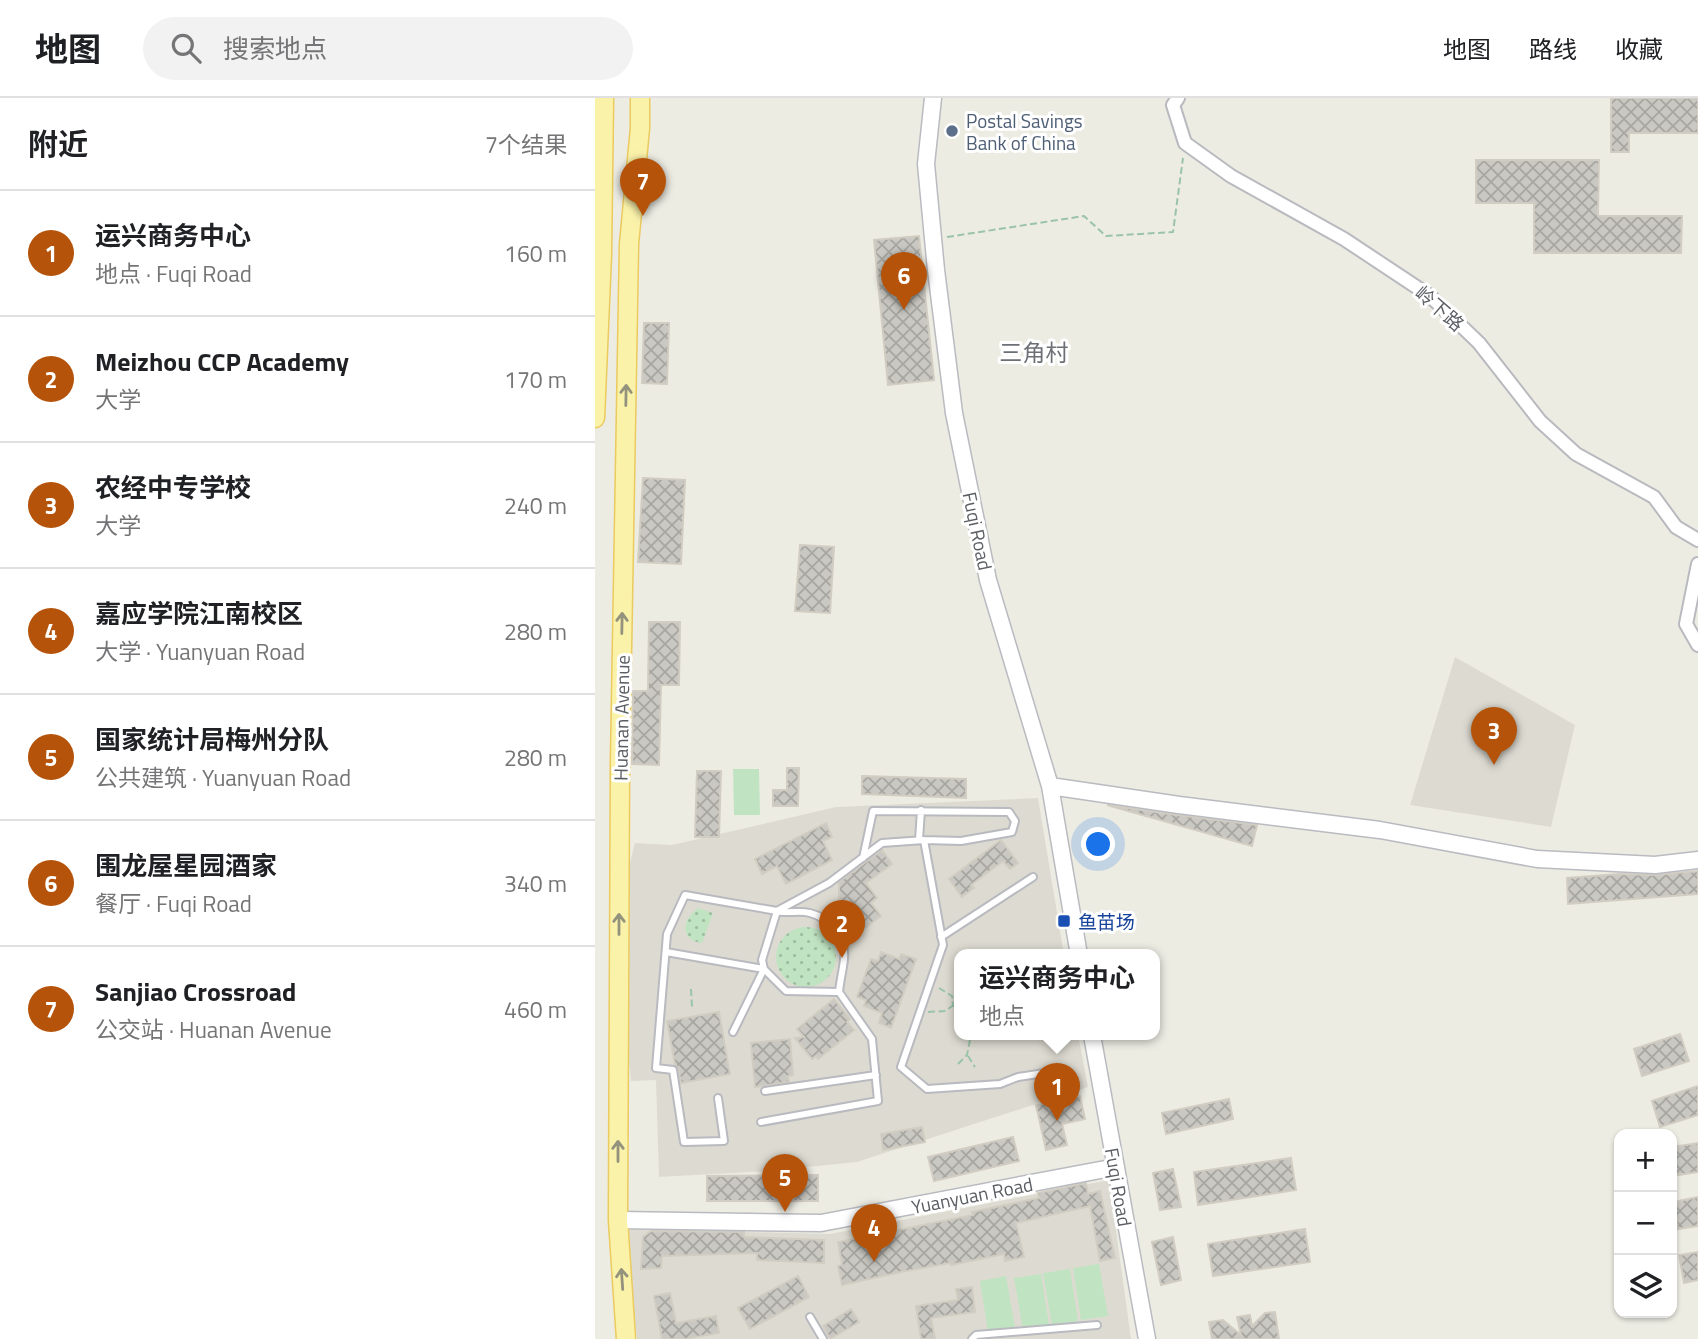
<!DOCTYPE html>
<html lang="zh">
<meta charset="utf-8">
<style>
body{margin:0;font-family:"Titillium Web","Noto Sans SC",sans-serif;background:#f2f2f2;color:#202124}
.controls{position:absolute;right:21px;bottom:21px;display:grid;overflow:hidden;border-radius:14px;box-shadow:0 2px 5px #0004}
.controls button{width:63px;height:63px;display:grid;place-items:center;padding:0;border:0;border-bottom:2px solid #e0e0e0;background:#fff;color:#202124;font:35px sans-serif}
.you{position:absolute;left:504px;top:747px;width:24px;height:24px;margin:-18px;border:5px solid #fff;border-radius:50%;background:#1a73e8;box-shadow:0 0 0 10px #1a73e833}
.badge{display:grid;place-items:center;width:46px;height:46px;border-radius:50%;background:#b45309;color:#fff;font-size:23px;font-weight:700}
.pin{position:absolute;translate:-50% -58px;filter:drop-shadow(0 2px 4px #0008)}
.pin::after{content:'';position:absolute;top:37px;width:24px;height:21px;background:inherit;clip-path:polygon(0 0,100% 0,50% 100%)}
.popup{position:absolute;left:359px;top:851px;width:206px;height:91px;box-sizing:border-box;display:grid;place-content:center;border-radius:14px;background:#fff;filter:drop-shadow(0 2px 5px #0005);font-size:23px;white-space:nowrap;color:#757577}
.popup b{font-size:26px;color:#202124}
.popup::after{content:'';position:absolute;left:50%;top:100%;margin-left:-14px;border:14px solid transparent;border-top-color:#fff}
.list{margin:0;padding:0;list-style:none}
h2{display:flex;justify-content:space-between;align-items:center;height:91px;margin:0;padding:0 28px;font-size:30px}
h2 small{font-size:23px;font-weight:400;color:#757577}
.list li{display:grid;grid-template-columns:46px 1fr auto;gap:21px;align-items:center;box-sizing:border-box;height:126px;padding:0 28px;border-top:2px solid #e0e0e0}
.list b{display:block;font-size:26px;white-space:nowrap}
.list p{margin:0;font-size:23px;white-space:nowrap;color:#757577}
.list em{font-size:23px;font-style:normal;color:#757577}
.icon{flex:none;width:38px;height:38px;fill:none;stroke:currentColor;stroke-width:2;stroke-linecap:round;stroke-linejoin:round}
.map{position:relative;flex:none;width:1103px;height:1241px;overflow:hidden}
header{display:flex;align-items:center;gap:42px;box-sizing:border-box;height:98px;padding:0 35px;background:#fff;border-bottom:2px solid #e0e0e0}
header strong{font-size:33px}
nav{display:flex;gap:38px;margin-inline-start:auto;font-size:24px}
.search{width:490px;height:63px;background:#f2f2f2;display:flex;align-items:center;gap:18px;box-sizing:border-box;padding:0 24px;border-radius:38px;color:#757577;font-size:26px}
main{display:flex}
aside{flex:1;background:#fff}
.map>svg:first-child{display:block}
.education{fill:#dddbd1}
.grass{fill:url(#grass-dots)}
.garden{fill:#c0e4c2}
.building{fill:url(#building-cross-hatch);stroke:#d2cdc2;stroke-width:2}
.lines{fill:none;stroke-linecap:round;stroke-linejoin:round}
.lane-casing{stroke:#b8babf;stroke-width:10}
.street-casing{stroke:#b8babf;stroke-width:16}
.secondary-casing{stroke:#b9bbc1;stroke-width:19}
.primary-casing{stroke:#ebca5e;stroke-width:21}
.path{stroke:#9ac4a8;stroke-width:2;stroke-dasharray:7 3.5;stroke-linecap:butt}
.lane{stroke:#fff;stroke-width:6}
.street{stroke:#fff;stroke-width:12}
.secondary{stroke:#fff;stroke-width:16}
.primary{stroke:#fbf2aa;stroke-width:18}
.oneway{stroke:#93927c}
.service-dot{fill:#5c6f8a;stroke:#fff;stroke-width:2.5}
.transit-dot{fill:#1a4fb4;stroke:#fff;stroke-width:2.5}
.labels{text-anchor:middle;dominant-baseline:central;stroke-width:6;stroke-linejoin:round;paint-order:stroke}
.service-label{font-size:19px;fill:#4e5e75;stroke:#fff;text-anchor:start}
.street-label{font-size:19px;fill:#5b5e63;stroke:#fff}
.transit-label{font-size:19px;fill:#164399;stroke:#fff;text-anchor:start}
.quarter-label{font-size:23px;fill:#6c7075;stroke:#fff}
</style>
<header>
<strong>地图</strong>
<div class="search"><svg class="icon" aria-label="search" viewBox="0 0 24 24"><circle cx="10" cy="10" r="6"/><path d="M15 15l6 6"/></svg>搜索地点</div>
<nav><a>地图</a><a>路线</a><a>收藏</a></nav>
</header>
<main>
<aside>
<h2>附近<small>7个结果</small></h2>
<ul class="list">
<li><span class="badge">1</span><div><b>运兴商务中心</b><p>地点 · Fuqi Road</p></div><em>160 m</em></li>
<li><span class="badge">2</span><div><b>Meizhou CCP Academy</b><p>大学</p></div><em>170 m</em></li>
<li><span class="badge">3</span><div><b>农经中专学校</b><p>大学</p></div><em>240 m</em></li>
<li><span class="badge">4</span><div><b>嘉应学院江南校区</b><p>大学 · Yuanyuan Road</p></div><em>280 m</em></li>
<li><span class="badge">5</span><div><b>国家统计局梅州分队</b><p>公共建筑 · Yuanyuan Road</p></div><em>280 m</em></li>
<li><span class="badge">6</span><div><b>围龙屋星园酒家</b><p>餐厅 · Fuqi Road</p></div><em>340 m</em></li>
<li><span class="badge">7</span><div><b>Sanjiao Crossroad</b><p>公交站 · Huanan Avenue</p></div><em>460 m</em></li>
</ul>
</aside>
<div class="map">
<svg width="1103" height="1241" viewBox="0 0 1103 1241">
<defs>
<pattern id="grass-dots" width="8" height="8" patternUnits="userSpaceOnUse" patternTransform="scale(1.75)"><rect width="8" height="8" fill="#c0e4c2"/><path d="M2 2h.1M6 6h.1" fill="none" stroke="#9fbca1" stroke-width="1.8" stroke-linecap="round"/></pattern>
<pattern id="building-cross-hatch" width="8" height="8" patternUnits="userSpaceOnUse" patternTransform="scale(1.75)"><rect width="8" height="8" fill="#cac8c2"/><path d="M0 0l8 8M0 8l8-8" fill="none" stroke="#a7a6a1"/></pattern>
</defs>
<rect width="100%" height="100%" fill="#edece3"/>
<path class="education" d="M 860,559 L 980,627 L 956,729 L 815,707 Z
M 443,700 L 469,857 L 364,857 L 364,937 L 483,937 L 493,989 L 262,1064 L 173,1073 L 64,1079 L 61,982 L 36,983 L 21,821 L 40,745 L 77,747 L 241,709 Z
M 514,1082 L 536,1241 L 42,1241 L 30,1131 L 235,1136 Z"/>
<path class="grass" d="M 103,810 L 118,815 L 107,845 C 83,841 88,821 103,810 Z
M181 859a30 30 0 1 1 60 0a30 30 0 1 1-60 0Z"/>
<path class="garden" d="M 138,671 L 164,671 L 165,717 L 139,717 Z
M 504,1166 L 513,1218 L 486,1222 L 478,1170 Z
M 475,1171 L 483,1223 L 457,1227 L 448,1175 Z
M 446,1176 L 454,1227 L 428,1232 L 419,1180 Z
M 411,1178 L 420,1230 L 393,1234 L 385,1183 Z"/>
<path class="building" d="M 1016,0 L 1103,0 L 1103,35 L 1034,35 L 1034,54 L 1016,54 Z
M 881,62 L 1004,62 L 1003,118 L 1087,118 L 1086,155 L 939,155 L 939,105 L 881,105 Z
M 324,138 L 339,282 L 293,287 L 279,142 Z
M 49,225 L 74,225 L 72,286 L 47,285 Z
M 48,380 L 90,382 L 86,466 L 43,464 Z
M 205,447 L 239,449 L 235,515 L 200,513 Z
M 54,524 L 85,524 L 84,587 L 66,587 L 64,667 L 37,666 L 38,593 L 53,593 Z
M 192,670 L 204,670 L 203,708 L 178,708 L 178,692 L 192,692 Z
M 102,673 L 126,673 L 124,739 L 100,739 Z
M 267,678 L 371,681 L 371,700 L 267,696 Z
M 512,707 L 582,717 L 662,727 L 657,748 Z
M 231,725 L 237,739 L 228,743 L 237,762 L 191,786 L 182,768 L 167,776 L 160,761 Z
M 406,742 L 423,765 L 415,771 L 408,763 L 376,787 L 379,790 L 367,799 L 354,781 Z
M 287,752 L 297,766 L 271,785 L 282,800 L 276,805 L 286,818 L 266,833 L 244,804 L 244,784 Z
M 1103,773 L 1103,796 L 973,806 L 972,780 L 1024,776 L 1061,777 Z
M 286,854 L 304,861 L 306,856 L 321,861 L 296,930 L 284,925 L 287,915 L 269,908 L 271,902 L 262,899 L 276,861 L 283,863 Z
M 239,901 L 255,921 L 252,924 L 259,932 L 223,961 L 221,958 L 217,961 L 200,940 L 209,939 L 202,931 Z
M 124,914 L 135,976 L 86,985 L 83,970 L 80,967 L 72,923 Z
M 1085,936 L 1094,963 L 1047,978 L 1039,951 Z
M 195,941 L 198,977 L 193,978 L 194,984 L 160,989 L 156,945 Z
M 1103,988 L 1103,1017 L 1065,1029 L 1057,1003 Z
M 485,998 L 490,1021 L 467,1026 L 472,1047 L 451,1052 L 441,1007 Z
M 634,1001 L 638,1021 L 571,1036 L 567,1015 Z
M 327,1029 L 330,1044 L 288,1052 L 286,1036 Z
M 418,1039 L 424,1063 L 339,1083 L 333,1059 Z
M 1103,1045 L 1103,1074 L 1077,1078 L 1077,1049 Z
M 696,1060 L 701,1092 L 603,1107 L 599,1074 Z
M 578,1071 L 586,1109 L 565,1112 L 558,1075 Z
M 223,1077 L 223,1103 L 112,1103 L 112,1078 Z
M 491,1085 L 493,1096 L 505,1093 L 520,1160 L 505,1163 L 495,1108 L 421,1125 L 429,1159 L 410,1163 L 409,1156 L 356,1167 L 355,1165 L 306,1174 L 247,1187 L 243,1168 L 247,1167 L 243,1144 L 378,1117 L 377,1114 L 444,1100 L 443,1095 Z
M 1103,1099 L 1103,1128 L 1083,1131 L 1078,1104 Z
M 710,1131 L 715,1164 L 618,1178 L 613,1146 Z
M 56,1133 L 149,1134 L 149,1139 L 229,1142 L 229,1165 L 162,1162 L 162,1155 L 67,1158 L 66,1170 L 46,1171 L 48,1139 Z
M 578,1139 L 586,1182 L 566,1187 L 557,1144 Z
M 1103,1154 L 1103,1182 L 1089,1185 L 1084,1157 Z
M 203,1178 L 214,1199 L 155,1231 L 143,1210 Z
M 377,1189 L 380,1214 L 336,1220 L 340,1241 L 326,1241 L 321,1208 L 363,1202 L 361,1191 Z
M 75,1195 L 81,1225 L 121,1218 L 124,1235 L 90,1241 L 67,1241 L 59,1198 Z
M 256,1211 L 264,1224 L 235,1241 L 228,1228 Z
M 680,1214 L 684,1241 L 617,1241 L 614,1224 L 628,1222 L 646,1237 L 642,1219 L 655,1217 L 657,1228 L 670,1215 Z"/>
<g class="lines">
<defs>
<path id="lane" d="M 324,742 L 326,712
M 268,760 L 278,713 L 414,714 L 420,723 L 417,734 L 366,743 L 329,742
M 346,839 L 438,779
M 71,854 L 169,871 L 191,893 L 244,894 L 277,941 L 283,1003 L 166,1024
M 138,934 L 169,871 L 167,862 L 182,813 C 193,816 204,812 215,815 C 235,820 251,840 249,861 C 248,872 245,883 244,894
M 170,993 L 281,977
M 123,1000 L 129,1043 L 89,1044 L 78,972 L 61,970 L 72,836 L 90,797 L 182,813 L 234,785 L 287,745 L 329,742 L 348,847 L 306,969 L 332,991 L 405,986 L 423,979 L 463,973
M 215,1219 L 228,1241
M 377,1241 L 381,1237 L 502,1227"/>
<path id="street" d="M 583,0 L 578,7 L 590,45 L 636,78 L 749,141 L 835,198 L 884,245 L 945,323 L 981,356 L 1059,399 L 1081,429 L 1103,442
M 1103,466 L 1091,526 L 1103,547"/>
<path id="secondary" d="M 338,0 L 331,66 L 341,172 L 359,315 L 393,482 L 455,688 L 484,857
M 455,688 L 584,707 L 785,732 L 942,761 L 1060,767 L 1103,762
M 497,937 L 552,1241
M 23,1122 L 226,1125 L 521,1069"/>
<path id="primary" d="M 0,320 L 7,156 L 9,0
M 31,1241 L 23,1122 L 25,665 L 34,146 L 45,30 L 45,0"/>
</defs>
<use href="#lane" class="lane-casing"/>
<use href="#street" class="street-casing"/>
<use href="#secondary" class="secondary-casing"/>
<use href="#primary" class="primary-casing"/>
<path class="path" d="M 352,139 L 489,118 L 511,138 L 578,134 L 588,60
M 344,890 L 357,898 L 358,908 L 364,909
M 96,891 L 97,909
M 333,914 L 351,913 L 357,908
M 373,958 L 380,969
M 363,966 L 372,957 L 376,937"/>
<use href="#lane" class="lane"/>
<use href="#street" class="street"/>
<use href="#secondary" class="secondary"/>
<use href="#primary" class="primary"/>
</g>
<defs><path id="oneway-shaft" d="M-6 0H5M1.5-3L5.5 0L1.5 3" fill="none" stroke-width="1.6" stroke-linecap="round" stroke-linejoin="round" transform="scale(1.75)"/></defs>
<g class="oneway">
<use href="#oneway-shaft" transform="translate(31 297) rotate(-89)"/>
<use href="#oneway-shaft" transform="translate(27 525) rotate(-89)"/>
<use href="#oneway-shaft" transform="translate(24 826) rotate(-90)"/>
<use href="#oneway-shaft" transform="translate(23 1053) rotate(-90)"/>
<use href="#oneway-shaft" transform="translate(27 1181) rotate(-94)"/>
</g>
<circle class="service-dot" cx="357" cy="33" r="7"/>
<rect class="transit-dot" x="462" y="816" width="14" height="14" rx="3.5"/>
<g class="labels">
<g class="service-label">
<text x="371" y="22">Postal Savings<tspan x="371" dy="22">Bank of China</tspan></text>
</g>
<g class="street-label">
<text transform="translate(845 210) rotate(41)">岭下路</text>
<text transform="translate(383 433) rotate(78)">Fuqi Road</text>
<text transform="translate(26 620) rotate(-89)">Huanan Avenue</text>
<text transform="translate(524 1089) rotate(80)">Fuqi Road</text>
<text transform="translate(377 1097) rotate(-11)">Yuanyuan Road</text>
</g>
<g class="transit-label">
<text x="483" y="823">鱼苗场</text>
</g>
<g class="quarter-label">
<text x="439" y="254">三角村</text>
</g>
</g>
</svg>
<div class="controls">
<button>+</button>
<button>−</button>
<button><svg class="icon" aria-label="layers" viewBox="0 0 24 24"><path d="M12 4l9 5-9 5-9-5zM3 14l9 5 9-5"/></svg></button>
</div>
<div class="you"></div>
<div class="pin badge" style="left:462px;top:1023px">1</div>
<div class="popup"><b>运兴商务中心</b>地点</div>
<div class="pin badge" style="left:247px;top:860px">2</div>
<div class="pin badge" style="left:899px;top:667px">3</div>
<div class="pin badge" style="left:279px;top:1164px">4</div>
<div class="pin badge" style="left:190px;top:1114px">5</div>
<div class="pin badge" style="left:309px;top:212px">6</div>
<div class="pin badge" style="left:48px;top:118px">7</div>
</div>
</main>
